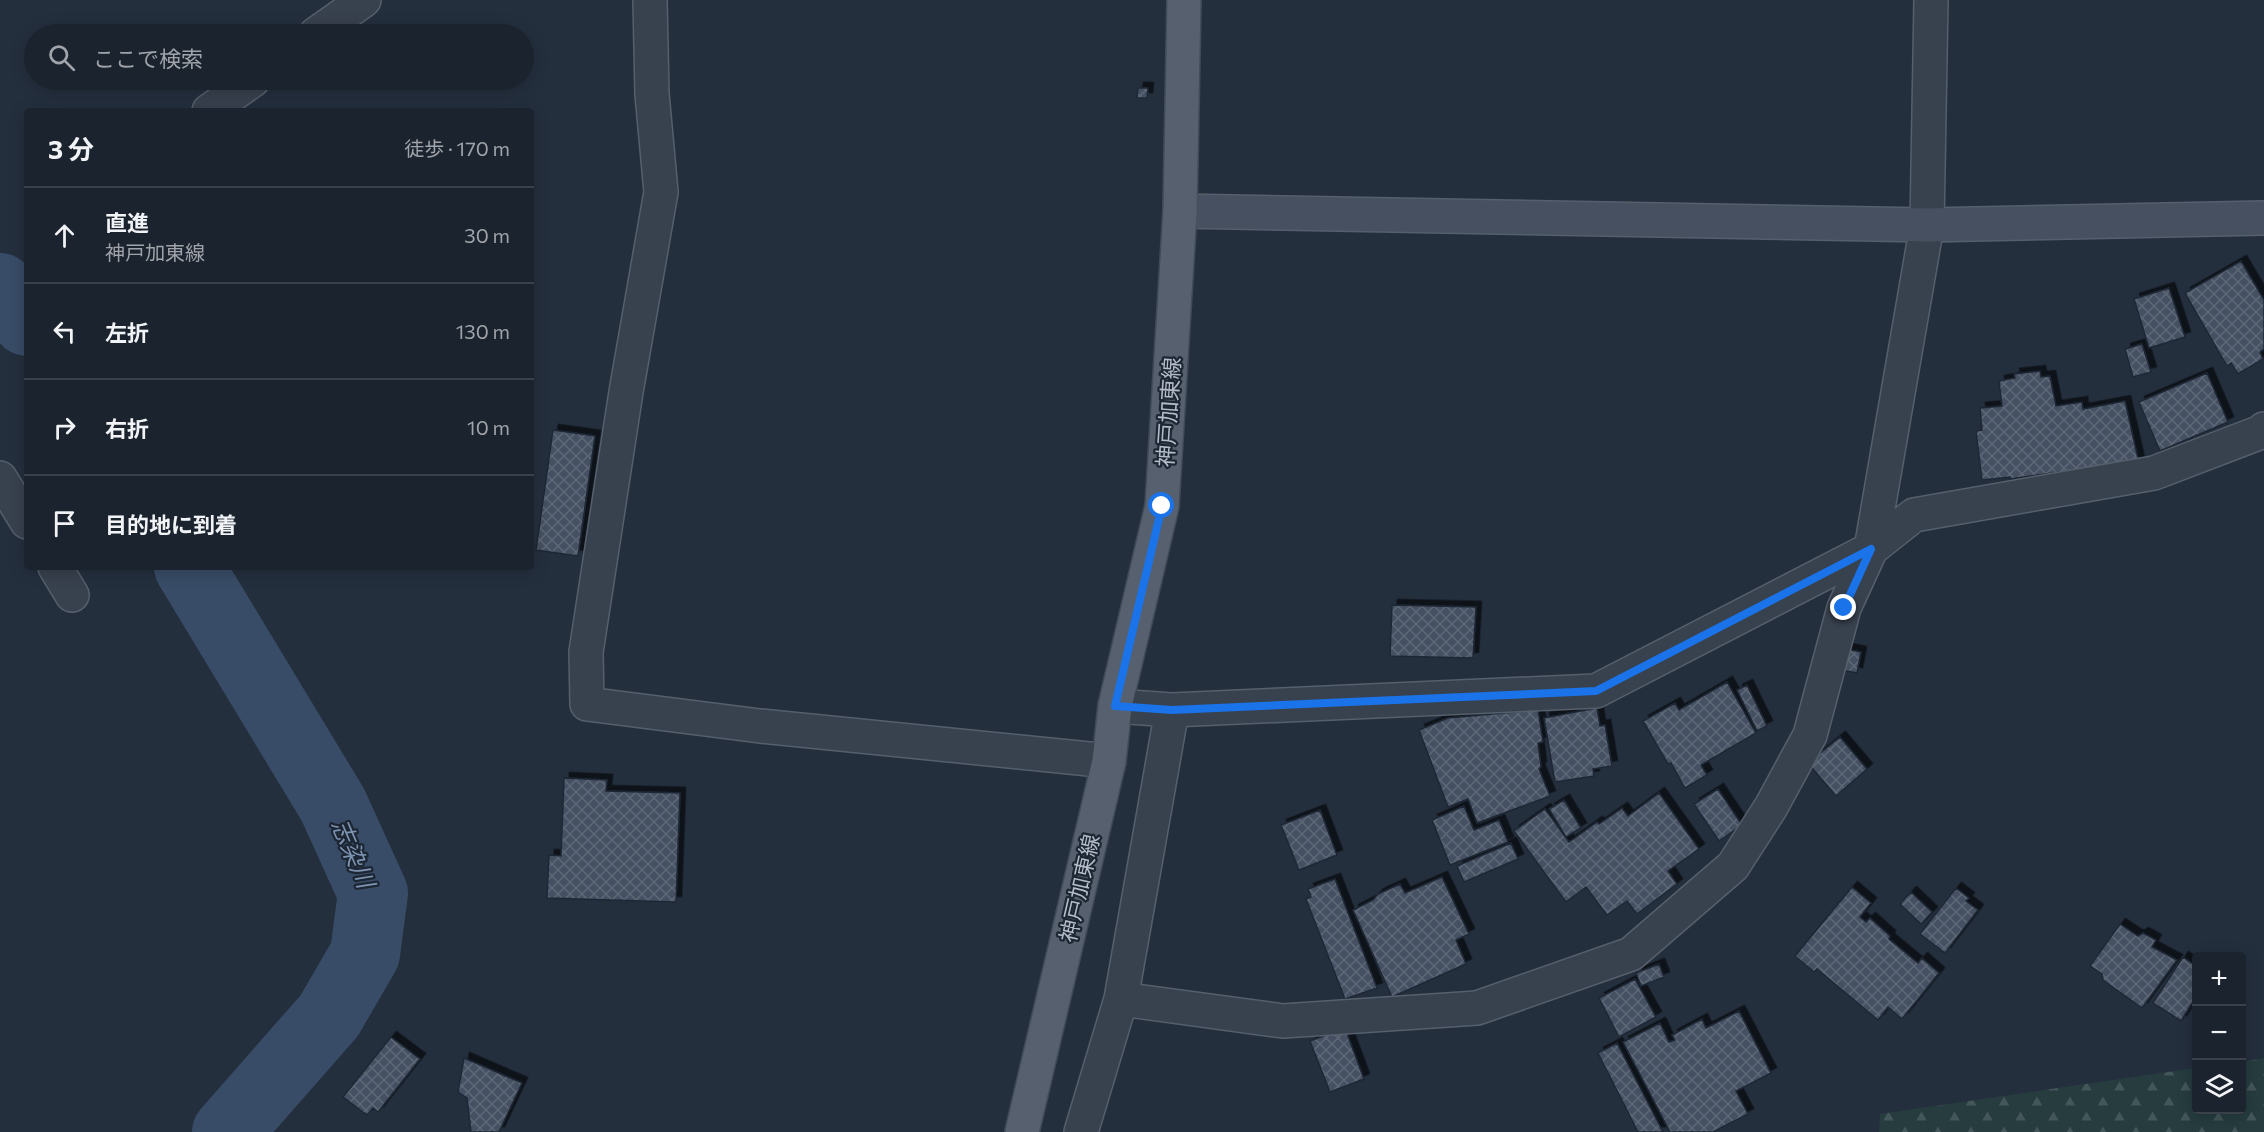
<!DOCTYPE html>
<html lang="ja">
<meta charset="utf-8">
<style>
body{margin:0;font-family:Commissioner,"Noto Sans JP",sans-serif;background:#242b36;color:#f1f3f6}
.controls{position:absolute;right:18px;bottom:18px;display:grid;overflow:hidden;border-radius:6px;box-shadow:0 3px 15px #0003}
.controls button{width:54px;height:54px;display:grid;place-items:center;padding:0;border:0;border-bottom:2px solid #39404a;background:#1b232e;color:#f1f3f6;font:30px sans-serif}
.stop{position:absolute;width:18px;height:18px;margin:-14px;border:4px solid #1a73e8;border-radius:50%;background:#fff}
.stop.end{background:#1a73e8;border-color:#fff;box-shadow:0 2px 6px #0008}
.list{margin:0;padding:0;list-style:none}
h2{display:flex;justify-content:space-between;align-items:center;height:78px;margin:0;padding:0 24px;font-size:26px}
h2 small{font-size:20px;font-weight:400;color:#a0a4aa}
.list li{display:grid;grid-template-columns:39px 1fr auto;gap:18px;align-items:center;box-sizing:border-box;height:96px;padding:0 24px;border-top:2px solid #39404a}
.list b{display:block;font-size:22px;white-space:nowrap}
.list p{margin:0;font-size:20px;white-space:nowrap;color:#a0a4aa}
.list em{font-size:20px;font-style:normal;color:#a0a4aa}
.icon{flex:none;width:33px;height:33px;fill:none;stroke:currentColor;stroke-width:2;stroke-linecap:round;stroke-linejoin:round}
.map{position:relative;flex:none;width:2264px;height:1132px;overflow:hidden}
.search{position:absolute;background:#1b232e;box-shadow:0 3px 15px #0003;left:24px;top:24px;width:510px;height:66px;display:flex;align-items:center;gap:15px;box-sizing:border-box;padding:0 21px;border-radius:33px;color:#a0a4aa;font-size:22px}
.panel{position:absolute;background:#1b232e;box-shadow:0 3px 15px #0003;left:24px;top:108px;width:510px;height:462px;border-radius:6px}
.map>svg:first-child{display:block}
.forest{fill:url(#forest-firs)}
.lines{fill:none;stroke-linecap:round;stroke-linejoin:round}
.river{stroke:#394c67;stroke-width:70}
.building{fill:url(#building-cross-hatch);stroke:#1f2835;stroke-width:1.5;filter:url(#shadow)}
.street-casing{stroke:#565f6c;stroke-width:36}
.secondary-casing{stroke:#565f6c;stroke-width:36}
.primary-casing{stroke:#414a57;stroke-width:36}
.street{stroke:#38414e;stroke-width:33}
.secondary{stroke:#465061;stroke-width:33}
.primary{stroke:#56606e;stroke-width:33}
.route{stroke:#1a73e8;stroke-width:8}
.labels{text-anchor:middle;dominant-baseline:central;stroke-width:4.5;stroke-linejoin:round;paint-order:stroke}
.street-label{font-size:22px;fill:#b4bcc9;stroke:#1d2633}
.water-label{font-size:24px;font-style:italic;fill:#7c92b1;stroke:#1d2633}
</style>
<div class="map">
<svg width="2264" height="1132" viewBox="0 0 2264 1132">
<defs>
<pattern id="forest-firs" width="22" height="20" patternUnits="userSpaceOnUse" patternTransform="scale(1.5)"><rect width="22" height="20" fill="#263c3f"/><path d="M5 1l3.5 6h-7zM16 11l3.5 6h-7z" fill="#435659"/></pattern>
<pattern id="building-cross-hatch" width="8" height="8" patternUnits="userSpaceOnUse" patternTransform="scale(1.5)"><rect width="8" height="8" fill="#455162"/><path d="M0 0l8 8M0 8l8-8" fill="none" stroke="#5d6877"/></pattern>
<filter id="shadow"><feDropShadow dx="5.5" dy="-5.5" stdDeviation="0" flood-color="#0009"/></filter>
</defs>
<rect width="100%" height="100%" fill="#242f3e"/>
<path class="forest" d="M 2264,1058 L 2264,1132 L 1879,1132 L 1880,1114 L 2196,1068 L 2196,1110 L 2242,1110 L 2242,1062 Z"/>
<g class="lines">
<path class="river" d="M 0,288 L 27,321
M 189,567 L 333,805 L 373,893 L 365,954 L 329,1016 L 227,1132"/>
</g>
<path class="building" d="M 1138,88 L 1148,88 L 1147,98 L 1137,98 Z
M 2241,261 L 2264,300 L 2264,349 L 2260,352 L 2263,359 L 2238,374 L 2231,363 L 2227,366 L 2185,293 Z
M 2169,288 L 2185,337 L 2149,348 L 2134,299 Z
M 2142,344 L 2151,372 L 2133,377 L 2125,349 Z
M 2040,371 L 2041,377 L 2050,376 L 2056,406 L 2082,402 L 2083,409 L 2125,401 L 2139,463 L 2061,479 L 2059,472 L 2010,479 L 2010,477 L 1982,480 L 1976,431 L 1982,430 L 1980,408 L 2002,406 L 1999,381 L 2015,378 L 2014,374 Z
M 2207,373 L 2228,422 L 2160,451 L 2139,402 Z
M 553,430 L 595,436 L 578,556 L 536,550 Z
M 1392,605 L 1476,607 L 1473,658 L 1390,656 Z
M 1846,649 L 1861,652 L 1857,673 L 1842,670 Z
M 1727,682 L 1756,733 L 1701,765 L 1707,775 L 1685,788 L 1671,763 L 1668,764 L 1643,721 L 1675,703 L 1679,710 Z
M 1747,685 L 1767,726 L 1757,731 L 1737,690 Z
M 1597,708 L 1600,726 L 1605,725 L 1612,766 L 1593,769 L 1594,776 L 1555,782 L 1544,718 Z
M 1538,710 L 1543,742 L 1538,743 L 1541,767 L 1539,769 L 1550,796 L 1477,823 L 1468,799 L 1448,807 L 1419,730 L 1448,718 Z
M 1840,737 L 1867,769 L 1836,796 L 1808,763 Z
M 564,778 L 607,780 L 606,791 L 680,793 L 676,902 L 547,898 L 549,855 L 561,856 Z
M 1718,789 L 1742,825 L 1719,841 L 1694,804 Z
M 1659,793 L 1699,849 L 1668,871 L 1677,884 L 1637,914 L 1627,901 L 1607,915 L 1586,887 L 1566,902 L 1514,831 L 1545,809 L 1569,842 L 1597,822 L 1599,824 L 1622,808 L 1628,816 Z
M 1564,800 L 1581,828 L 1566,837 L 1549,809 Z
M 1464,806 L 1474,830 L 1499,820 L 1508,842 L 1450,865 L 1432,820 Z
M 1320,810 L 1337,855 L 1299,870 L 1281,825 Z
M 1511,843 L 1518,859 L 1464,882 L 1457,866 Z
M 1442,877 L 1469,934 L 1456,940 L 1466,964 L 1392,997 L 1353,910 L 1373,900 L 1378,894 L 1400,884 L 1405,893 Z
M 1335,879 L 1377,988 L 1345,999 L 1306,899 L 1311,897 L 1308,889 Z
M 1852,887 L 1871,903 L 1860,917 L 1866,922 L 1870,918 L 1890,936 L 1889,939 L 1918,963 L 1922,958 L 1939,973 L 1902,1019 L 1888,1007 L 1878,1020 L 1817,969 L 1814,972 L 1795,956 Z
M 1956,888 L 1969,898 L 1966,901 L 1978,910 L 1945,953 L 1920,934 Z
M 1911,892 L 1932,912 L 1921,924 L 1900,904 Z
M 2120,924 L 2138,936 L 2143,933 L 2156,940 L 2152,947 L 2177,960 L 2142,1008 L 2103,980 L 2102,974 L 2090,966 Z
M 2183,957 L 2196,966 L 2196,997 L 2181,1021 L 2153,1003 Z
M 1659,964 L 1664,977 L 1641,986 L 1636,973 Z
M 1635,979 L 1656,1017 L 1619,1037 L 1599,998 Z
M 1739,1011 L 1771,1073 L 1736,1091 L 1748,1114 L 1713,1132 L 1670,1132 L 1623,1042 L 1660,1023 L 1669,1042 L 1675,1040 L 1672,1035 L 1702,1019 L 1706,1028 Z
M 1345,1028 L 1364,1079 L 1330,1092 L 1310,1041 Z
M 391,1037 L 420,1059 L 378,1112 L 373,1108 L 367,1115 L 343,1097 Z
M 1617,1043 L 1663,1132 L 1638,1132 L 1598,1053 Z
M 464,1058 L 522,1083 L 499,1132 L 471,1132 L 467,1098 L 458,1092 Z"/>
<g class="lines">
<defs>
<path id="street" d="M 650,0 L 652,94 L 661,192 L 626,392 L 586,652 L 587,704 L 760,726 L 1109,761
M 316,34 L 364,0
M 209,111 L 253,80
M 0,478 L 27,522
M 55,567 L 72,595
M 1115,706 L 1172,710 L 1596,691 L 1871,549 L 1914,515 L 2154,473 L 2261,432 L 2264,429
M 1121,999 L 1283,1021 L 1477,1008 L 1631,954 L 1733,866 L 1771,807 L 1810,735 L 1844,608 L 1871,549 L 1927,225 L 1931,0
M 1081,1132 L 1121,999 L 1172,710"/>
<path id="secondary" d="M 1180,211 L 1927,225 L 2264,218"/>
<path id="primary" d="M 1022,1132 L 1109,761 L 1115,706 L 1162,506 L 1180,211 L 1184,0"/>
</defs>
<use href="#street" class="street-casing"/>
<use href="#secondary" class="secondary-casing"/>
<use href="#primary" class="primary-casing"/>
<use href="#street" class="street"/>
<use href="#secondary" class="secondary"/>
<use href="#primary" class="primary"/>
</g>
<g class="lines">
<path class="route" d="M 1162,506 L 1115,706 L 1172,710 L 1596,691 L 1871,549 L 1844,608"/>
</g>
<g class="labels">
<g class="street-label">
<text transform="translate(1168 412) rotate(-86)">神戸加東線</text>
<text transform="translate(1079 888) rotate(-77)">神戸加東線</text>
</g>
<g class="water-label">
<text transform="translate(354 853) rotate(67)">志染川</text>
</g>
</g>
</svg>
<div class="controls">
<button>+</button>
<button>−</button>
<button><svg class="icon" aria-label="layers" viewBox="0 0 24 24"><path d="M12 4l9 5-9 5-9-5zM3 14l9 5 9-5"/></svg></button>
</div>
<div class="stop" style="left:1162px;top:506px"></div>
<div class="stop end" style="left:1844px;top:608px"></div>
<div class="search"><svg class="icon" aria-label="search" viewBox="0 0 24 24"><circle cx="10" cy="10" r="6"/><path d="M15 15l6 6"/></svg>ここで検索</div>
<section class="panel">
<h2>3 分<small>徒歩 · 170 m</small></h2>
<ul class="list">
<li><svg class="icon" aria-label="ahead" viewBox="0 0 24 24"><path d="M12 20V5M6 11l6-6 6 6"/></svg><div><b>直進</b><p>神戸加東線</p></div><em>30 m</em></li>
<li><svg class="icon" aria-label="left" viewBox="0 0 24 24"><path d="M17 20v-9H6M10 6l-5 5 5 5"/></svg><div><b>左折</b></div><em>130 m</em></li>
<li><svg class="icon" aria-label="right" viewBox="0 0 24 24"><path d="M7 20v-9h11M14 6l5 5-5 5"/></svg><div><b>右折</b></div><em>10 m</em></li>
<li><svg class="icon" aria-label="arrive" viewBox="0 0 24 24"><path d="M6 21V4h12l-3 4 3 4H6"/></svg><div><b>目的地に到着</b></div></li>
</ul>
</section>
</div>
